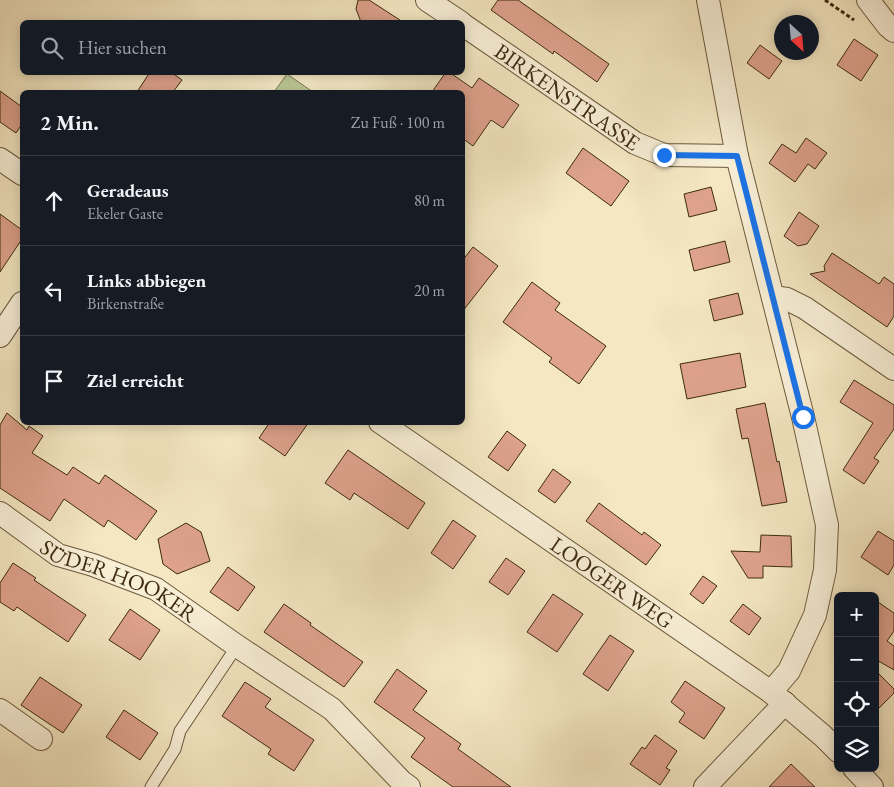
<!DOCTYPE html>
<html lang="de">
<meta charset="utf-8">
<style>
body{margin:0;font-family:"EB Garamond",serif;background:#20242c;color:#f1f3f6}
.controls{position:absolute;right:15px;bottom:15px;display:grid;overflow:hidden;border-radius:8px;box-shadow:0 2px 12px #0003}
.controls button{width:45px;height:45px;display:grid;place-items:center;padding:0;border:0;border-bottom:1px solid #363941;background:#171b24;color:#f1f3f6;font:25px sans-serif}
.compass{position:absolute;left:774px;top:15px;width:45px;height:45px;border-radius:50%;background:#171b24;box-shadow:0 2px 12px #0003;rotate:154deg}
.stop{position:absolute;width:15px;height:15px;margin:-11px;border:4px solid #1a73e8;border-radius:50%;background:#fff}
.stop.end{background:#1a73e8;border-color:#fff;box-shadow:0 1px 5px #0008}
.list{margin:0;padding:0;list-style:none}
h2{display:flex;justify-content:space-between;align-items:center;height:65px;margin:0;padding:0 20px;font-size:21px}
h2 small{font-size:16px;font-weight:400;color:#9ea1a6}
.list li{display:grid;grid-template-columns:32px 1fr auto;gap:15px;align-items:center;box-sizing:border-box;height:90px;padding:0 20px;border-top:1px solid #363941}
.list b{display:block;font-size:19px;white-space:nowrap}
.list p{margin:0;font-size:16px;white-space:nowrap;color:#9ea1a6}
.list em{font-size:16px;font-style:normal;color:#9ea1a6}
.icon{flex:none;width:28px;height:28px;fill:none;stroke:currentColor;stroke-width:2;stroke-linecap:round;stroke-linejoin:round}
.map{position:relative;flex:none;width:894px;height:787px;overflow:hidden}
.search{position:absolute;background:#171b24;box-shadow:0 2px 12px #0003;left:20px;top:20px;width:445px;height:55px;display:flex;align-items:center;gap:12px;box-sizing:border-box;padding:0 18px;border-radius:8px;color:#9ea1a6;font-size:19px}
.panel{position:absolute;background:#171b24;box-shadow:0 2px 12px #0003;left:20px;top:90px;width:445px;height:335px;border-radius:8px}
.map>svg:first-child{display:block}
.green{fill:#bcc593;stroke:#7d7851}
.building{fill:#dea28d;stroke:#3e2b0f}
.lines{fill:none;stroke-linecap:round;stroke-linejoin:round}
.service-casing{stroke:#6c5a3c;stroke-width:13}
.minor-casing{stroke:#6c5a3c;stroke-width:24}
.path{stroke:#3e2b0f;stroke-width:3;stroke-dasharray:4 2.5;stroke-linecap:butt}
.service{stroke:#f8efd7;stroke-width:11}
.minor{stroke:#f8efd7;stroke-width:22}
.route{stroke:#1a73e8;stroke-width:6}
.labels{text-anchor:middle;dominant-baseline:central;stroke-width:4;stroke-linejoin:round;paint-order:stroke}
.street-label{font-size:22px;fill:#3e2b0f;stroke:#f8efd7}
</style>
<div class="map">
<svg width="894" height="787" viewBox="0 0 894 787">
<rect width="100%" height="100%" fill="#f4e7c2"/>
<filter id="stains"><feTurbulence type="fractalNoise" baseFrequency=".004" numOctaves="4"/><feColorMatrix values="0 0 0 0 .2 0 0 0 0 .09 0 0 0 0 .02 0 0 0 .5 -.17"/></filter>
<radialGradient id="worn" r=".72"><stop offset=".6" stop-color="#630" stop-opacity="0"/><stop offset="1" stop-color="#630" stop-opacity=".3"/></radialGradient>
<path class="green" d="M 287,74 L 313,92 L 274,92 Z"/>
<path class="building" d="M 358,0 L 369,0 L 403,22 L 361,22 L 356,9 Z
M 498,0 L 518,0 L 609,64 L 597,82 L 554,51 L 553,54 L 491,10 Z
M 854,39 L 878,55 L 861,81 L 837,65 Z
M 760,45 L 782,61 L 769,79 L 747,63 Z
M 150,72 L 171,72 L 182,80 L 173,92 L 137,92 Z
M 446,72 L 449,72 L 472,88 L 479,78 L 519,105 L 503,128 L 491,120 L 473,146 L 462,138 L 462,92 L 432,92 Z
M 0,91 L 22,107 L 22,124 L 16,133 L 0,122 Z
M 806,138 L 827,153 L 815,169 L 808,164 L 795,182 L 769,163 L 782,144 L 796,153 Z
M 583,148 L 629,181 L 611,206 L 566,173 Z
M 711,187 L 717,210 L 689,217 L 684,194 Z
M 799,212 L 819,226 L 807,244 L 798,246 L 784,236 Z
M 0,214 L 22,230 L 22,239 L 0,272 Z
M 725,241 L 730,262 L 694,271 L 689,250 Z
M 473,247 L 498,266 L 462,312 L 462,261 Z
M 832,253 L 879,284 L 884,277 L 894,284 L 894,316 L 887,327 L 810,274 L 825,271 L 824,266 Z
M 532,282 L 560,303 L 555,310 L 606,346 L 579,384 L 549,362 L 552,358 L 503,322 Z
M 738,293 L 743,314 L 714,321 L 709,300 Z
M 740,353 L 746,387 L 687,399 L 680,364 Z
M 854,380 L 894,405 L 894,429 L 874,458 L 879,461 L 864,484 L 843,470 L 873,423 L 840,402 Z
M 765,403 L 777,462 L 779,461 L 787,502 L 762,506 L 748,438 L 742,439 L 736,409 Z
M 7,413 L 27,430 L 29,426 L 43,436 L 32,453 L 67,475 L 73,467 L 99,484 L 105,475 L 157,511 L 136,540 L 108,520 L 104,527 L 64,499 L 50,521 L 0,488 L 0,425 Z
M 270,422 L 309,422 L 285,456 L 259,438 Z
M 507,431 L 526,445 L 508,471 L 488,457 Z
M 348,450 L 425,503 L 408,529 L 354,493 L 350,500 L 325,483 Z
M 553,469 L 571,482 L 555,503 L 538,491 Z
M 599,503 L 642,535 L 644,532 L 661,545 L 646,565 L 586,521 Z
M 453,520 L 476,536 L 453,569 L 431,553 Z
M 186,523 L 201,532 L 210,561 L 177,574 L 163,564 L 158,539 Z
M 878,531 L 894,541 L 894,565 L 888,575 L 861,557 Z
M 761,535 L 791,536 L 792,567 L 763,566 L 763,578 L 748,578 L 731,551 L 760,552 Z
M 506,558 L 525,571 L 508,595 L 489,582 Z
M 13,563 L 36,578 L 34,580 L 86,615 L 68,642 L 17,607 L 14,611 L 0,602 L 0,583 Z
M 228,567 L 255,587 L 238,611 L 210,592 Z
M 703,576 L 717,586 L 703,604 L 690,594 Z
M 553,594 L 583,614 L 557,652 L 527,632 Z
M 875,600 L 894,613 L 894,631 L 887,641 L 894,646 L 894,670 L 875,659 Z
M 284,604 L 311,623 L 310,625 L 363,662 L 344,687 L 264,632 Z
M 743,604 L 761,618 L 749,635 L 730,621 Z
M 130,609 L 160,630 L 140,660 L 109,640 Z
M 610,635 L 634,651 L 608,691 L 583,674 Z
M 397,669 L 427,691 L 413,710 L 461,744 L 458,749 L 511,787 L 453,787 L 411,757 L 425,738 L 374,702 Z
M 875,670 L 894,689 L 894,693 L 875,712 Z
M 40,677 L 82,705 L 63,733 L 21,705 Z
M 685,681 L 725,708 L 704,739 L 679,722 L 685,713 L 671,702 Z
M 245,682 L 271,699 L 265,707 L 314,740 L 294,771 L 268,754 L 271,749 L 222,716 Z
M 124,710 L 158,733 L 140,760 L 106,737 Z
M 655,735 L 677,751 L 666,768 L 670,770 L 660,785 L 630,764 L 642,747 L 645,749 Z
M 791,764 L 815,787 L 769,787 Z"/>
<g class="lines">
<defs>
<path id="service" d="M 151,787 L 175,749 L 180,731 L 237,646"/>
<g id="minor">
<path d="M 427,0 L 460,22"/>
<path d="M 708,0 L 737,156 L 803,417 L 827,525 L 825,570 L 815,615 L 789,671 L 771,692"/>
<path d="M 868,0 L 888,26 L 894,31"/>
<path id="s1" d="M 462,24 L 635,143 L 664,155 L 737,156"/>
<path d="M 0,159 L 22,174"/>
<path d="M 773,297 L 787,299 L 805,308 L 894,369"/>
<path d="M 0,336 L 22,303"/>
<path id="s2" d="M 380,422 L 771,692 L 823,736 L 838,751"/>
<path id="s3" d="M 0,513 L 58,555 L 93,565 L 156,589 L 237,646 L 332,709 L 402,782 L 409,787"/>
<path d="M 0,710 L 41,739"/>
<path d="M 854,768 L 872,787"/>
<path d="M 705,787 L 785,703"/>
</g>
</defs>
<use href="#service" class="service-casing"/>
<use href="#minor" class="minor-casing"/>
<path class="path" d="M 825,0 L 854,20"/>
<use href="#service" class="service"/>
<use href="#minor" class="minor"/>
</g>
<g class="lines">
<path class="route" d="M 664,155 L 737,156 L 803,417"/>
</g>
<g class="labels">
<g class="street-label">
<text stroke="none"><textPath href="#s1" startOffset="128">BIRKENSTRASSE</textPath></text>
<text stroke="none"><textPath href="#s3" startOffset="138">SÜDER HOOKER</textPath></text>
<text stroke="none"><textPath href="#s2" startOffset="282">LOOGER WEG</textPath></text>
</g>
</g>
<rect width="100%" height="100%" filter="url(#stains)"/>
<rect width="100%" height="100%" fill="url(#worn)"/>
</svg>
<div class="controls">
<button>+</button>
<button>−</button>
<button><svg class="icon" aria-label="locate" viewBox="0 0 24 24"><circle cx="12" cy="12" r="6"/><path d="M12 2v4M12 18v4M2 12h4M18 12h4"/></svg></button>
<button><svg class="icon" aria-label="layers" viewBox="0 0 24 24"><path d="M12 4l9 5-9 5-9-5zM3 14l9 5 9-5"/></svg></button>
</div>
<svg class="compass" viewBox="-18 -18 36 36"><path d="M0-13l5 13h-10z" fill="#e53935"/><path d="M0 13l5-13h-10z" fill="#9ea1a6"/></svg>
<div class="stop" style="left:803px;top:417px"></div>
<div class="stop end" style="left:664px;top:155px"></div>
<div class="search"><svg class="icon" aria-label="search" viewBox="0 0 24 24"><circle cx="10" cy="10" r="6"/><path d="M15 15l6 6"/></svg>Hier suchen</div>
<section class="panel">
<h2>2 Min.<small>Zu Fuß · 100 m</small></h2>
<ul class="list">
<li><svg class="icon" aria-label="ahead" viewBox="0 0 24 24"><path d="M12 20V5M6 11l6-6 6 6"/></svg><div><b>Geradeaus</b><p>Ekeler Gaste</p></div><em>80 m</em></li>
<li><svg class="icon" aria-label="left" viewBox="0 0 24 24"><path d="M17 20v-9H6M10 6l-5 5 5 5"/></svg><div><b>Links abbiegen</b><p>Birkenstraße</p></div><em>20 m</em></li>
<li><svg class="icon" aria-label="arrive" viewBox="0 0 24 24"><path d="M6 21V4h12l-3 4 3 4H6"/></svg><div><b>Ziel erreicht</b></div></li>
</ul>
</section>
</div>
